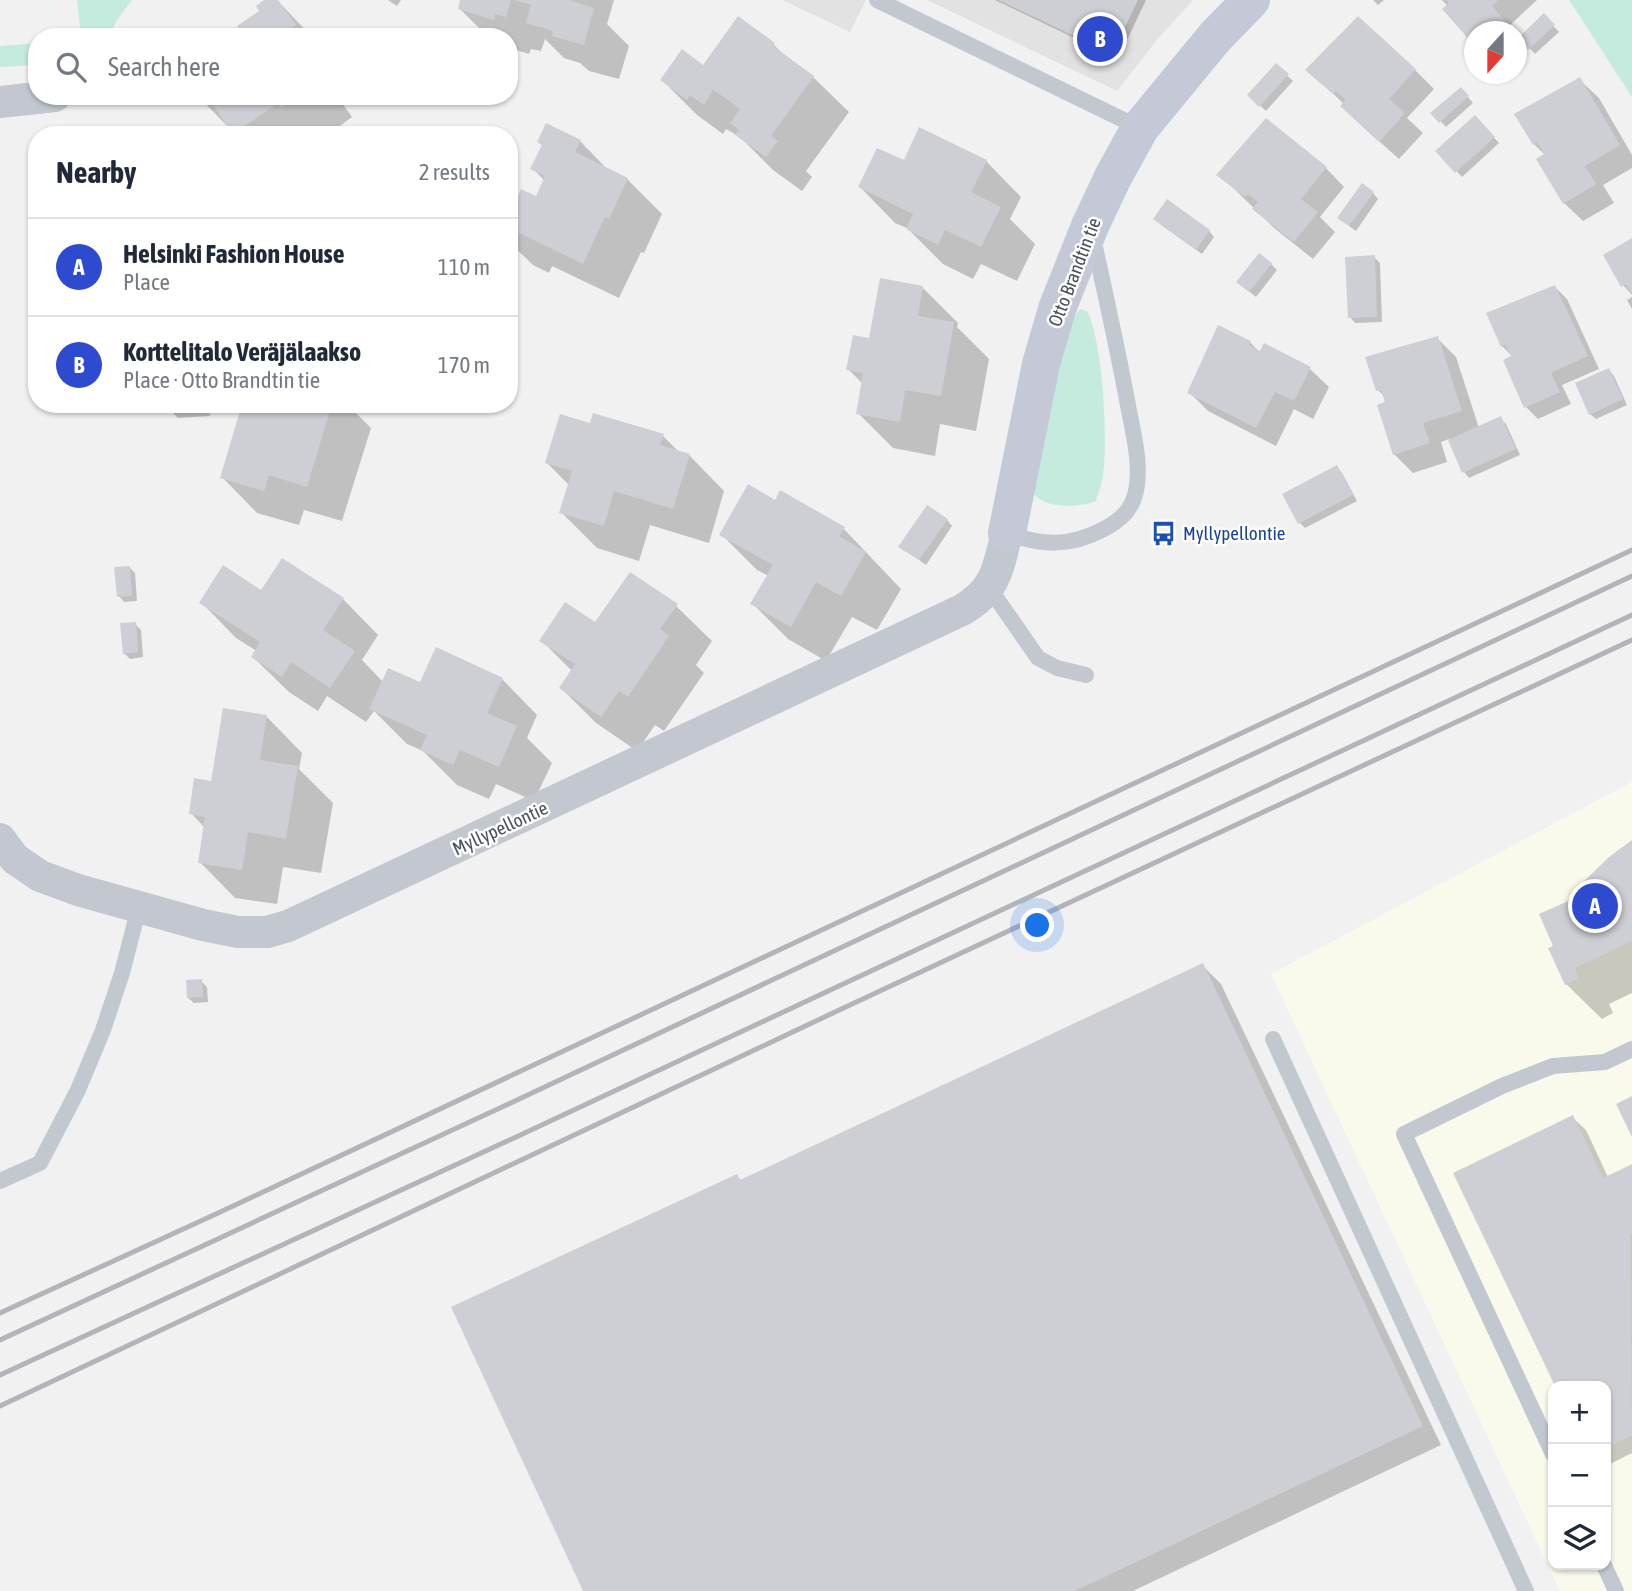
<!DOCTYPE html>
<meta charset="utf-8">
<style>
body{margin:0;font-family:"Asap Condensed",sans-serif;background:#f6f6f7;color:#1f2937}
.controls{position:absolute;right:21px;bottom:21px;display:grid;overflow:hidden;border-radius:14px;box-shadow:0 2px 5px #0004}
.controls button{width:63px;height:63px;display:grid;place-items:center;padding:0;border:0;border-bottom:2px solid #e0e1e3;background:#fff;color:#1f2937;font:35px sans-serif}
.compass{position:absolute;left:1464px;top:21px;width:63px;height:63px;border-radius:50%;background:#fff;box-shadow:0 2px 5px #0004;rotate:201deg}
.you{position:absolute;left:1038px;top:926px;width:24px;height:24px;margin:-18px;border:5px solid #fff;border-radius:50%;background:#1a73e8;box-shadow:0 0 0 10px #1a73e833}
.badge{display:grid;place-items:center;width:46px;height:46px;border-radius:50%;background:#2e4bcf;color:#fff;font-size:23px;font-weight:700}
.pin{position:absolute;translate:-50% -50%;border:4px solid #fff;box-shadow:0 2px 7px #0006}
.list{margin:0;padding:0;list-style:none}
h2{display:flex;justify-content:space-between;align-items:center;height:91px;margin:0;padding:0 28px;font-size:30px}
h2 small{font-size:23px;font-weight:400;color:#747a83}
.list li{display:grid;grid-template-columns:46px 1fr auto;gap:21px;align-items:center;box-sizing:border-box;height:98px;padding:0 28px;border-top:2px solid #e0e1e3}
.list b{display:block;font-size:26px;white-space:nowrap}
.list p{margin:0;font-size:23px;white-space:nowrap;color:#747a83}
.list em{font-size:23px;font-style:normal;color:#747a83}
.icon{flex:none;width:38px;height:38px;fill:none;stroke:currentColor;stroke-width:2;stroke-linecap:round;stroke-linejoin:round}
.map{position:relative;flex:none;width:1632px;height:1591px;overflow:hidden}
.search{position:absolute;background:#fff;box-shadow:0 2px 5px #0004;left:28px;top:28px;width:490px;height:77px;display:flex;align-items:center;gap:18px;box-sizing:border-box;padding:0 24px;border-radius:28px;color:#747a83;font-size:26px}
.panel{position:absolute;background:#fff;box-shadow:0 2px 5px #0004;left:28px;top:126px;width:490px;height:287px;border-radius:28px}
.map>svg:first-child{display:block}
.commercial{fill:#fafaec;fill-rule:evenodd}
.education{fill:#e3e2e2}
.green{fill:#c4ebdd}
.shadow{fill:#0003}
.building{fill:#cecfd4}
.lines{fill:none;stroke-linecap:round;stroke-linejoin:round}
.lane{stroke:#c3c7d0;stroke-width:16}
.street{stroke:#c3c7d0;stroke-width:32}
.secondary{stroke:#c5c9d7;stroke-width:38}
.rail{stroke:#b3b4ba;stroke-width:5}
.labels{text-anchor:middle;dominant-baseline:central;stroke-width:5;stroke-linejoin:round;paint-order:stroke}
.street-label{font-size:19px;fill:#4a4f5c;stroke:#fff}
.transit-label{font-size:19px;fill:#164399;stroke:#fff;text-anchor:start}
</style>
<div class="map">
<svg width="1632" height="1591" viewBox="0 0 1632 1591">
<rect width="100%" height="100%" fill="#f2f1f1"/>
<path class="commercial" d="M 1632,782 L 1632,1591 L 1560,1591 L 1271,974 ZM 1553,1386 L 1606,1386 L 1606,1565 L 1553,1565 Z"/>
<path class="education" d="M 782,0 L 866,0 L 850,32 Z
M 927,0 L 1193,0 L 1156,41 L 1117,91 Z"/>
<path class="green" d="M 77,0 L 132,0 L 117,20 L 109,37 L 81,37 Z
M 1569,0 L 1632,0 L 1632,97 Z
M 37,43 L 37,65 L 0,67 L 0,46 Z
M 1081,309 L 1088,312 C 1103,347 1108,437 1103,475 C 1102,484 1098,493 1096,501 C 1079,508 1045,509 1033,493 L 1052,390 L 1074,315 Z"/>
<path class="shadow" d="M 267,0 L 277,0 L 312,37 L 247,37 Z
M 388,0 L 401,0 L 397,6 Z
M 462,0 L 614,0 L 607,24 L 629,46 L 619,79 L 589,71 L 580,63 L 564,58 L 545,39 L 541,51 L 531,49 L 529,54 L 509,48 L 509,37 L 488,37 L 460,9 Z
M 995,0 L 1146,0 L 1118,59 Z
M 1373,0 L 1384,0 L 1378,5 Z
M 1442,0 L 1537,0 L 1509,26 L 1514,32 L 1474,32 L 1474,42 L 1444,9 L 1448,6 Z
M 1544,16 L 1559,32 L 1535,54 L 1523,41 L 1516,48 L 1516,34 L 1520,38 Z
M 773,44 L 789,60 L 813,77 L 849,112 L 806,171 L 812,177 L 802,191 L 773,170 L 740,137 L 726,129 L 723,134 L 697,115 L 662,80 Z
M 1276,65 L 1293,81 L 1266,111 L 1249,95 Z
M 1308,70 L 1415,70 L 1434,89 L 1407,118 L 1423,133 L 1399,159 L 1361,125 L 1344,104 Z
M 1580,80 L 1599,98 L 1632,155 L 1632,168 L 1603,185 L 1614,203 L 1583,221 L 1564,203 L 1545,155 L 1534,144 Z
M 1461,89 L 1473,103 L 1446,127 L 1433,113 Z
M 198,96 L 337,96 L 352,117 L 328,135 L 236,135 Z
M 1475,117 L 1499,143 L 1462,177 L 1438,151 Z
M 580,141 L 609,171 L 627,179 L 662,214 L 644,253 L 641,252 L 619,298 L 552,266 L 549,273 L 533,265 L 509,242 L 509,204 L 512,199 L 518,201 L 536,198 L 545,181 L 533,169 L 543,146 L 539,142 Z
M 986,161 L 1021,197 L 1010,219 L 1035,244 L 1017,281 L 981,264 L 973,279 L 943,264 L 907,228 L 895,223 L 860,187 L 904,163 Z
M 1326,168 L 1344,187 L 1320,217 L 1335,232 L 1313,259 L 1274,228 L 1219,174 Z
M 1373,193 L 1378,199 L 1356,231 L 1345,223 Z
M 1161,225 L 1209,231 L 1214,237 L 1202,254 Z
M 1632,240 L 1632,295 L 1623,285 Z
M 1374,257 L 1380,263 L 1382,322 L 1355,323 L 1350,317 Z
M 1271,264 L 1277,270 L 1256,297 L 1244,287 Z
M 1555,287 L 1567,299 L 1599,369 L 1562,385 L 1571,404 L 1538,419 L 1526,407 L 1513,357 L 1502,346 Z
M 923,288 L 958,323 L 957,327 L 989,359 L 976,431 L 940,424 L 935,456 L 893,448 L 858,413 L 863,384 L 848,369 L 871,340 Z
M 1632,297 L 1632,309 L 1627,300 Z
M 1437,338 L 1456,357 L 1479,428 L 1500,418 L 1506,424 L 1520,455 L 1469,478 L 1464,472 L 1449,439 L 1441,442 L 1447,462 L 1413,473 L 1394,454 L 1387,403 L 1385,397 L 1378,390 Z
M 1250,342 L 1261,354 L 1265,345 L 1310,369 L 1329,387 L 1313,419 L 1294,409 L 1276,446 L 1208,411 L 1189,392 Z
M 1609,370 L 1614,376 L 1627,405 L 1596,419 L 1590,414 Z
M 171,404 L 209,404 L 210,416 L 178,418 L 172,412 Z
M 244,404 L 347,404 L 371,428 L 342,521 L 304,510 L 299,525 L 257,513 L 222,477 Z
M 591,425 L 663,436 L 679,452 L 689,455 L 724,491 L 709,543 L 650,525 L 639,561 L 597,548 L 561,512 L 569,485 L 547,463 Z
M 1337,467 L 1342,473 L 1357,501 L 1305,528 L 1299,522 Z
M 775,502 L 843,528 L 901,589 L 877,630 L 852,617 L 826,661 L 788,639 L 753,604 L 769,576 L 757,570 L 721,534 Z
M 947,520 L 952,526 L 926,565 L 901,547 Z
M 129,567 L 135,573 L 137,601 L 124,602 L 119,596 Z
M 261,592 L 343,599 L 378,635 L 362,660 L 383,682 L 421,684 L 502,679 L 537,715 L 527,738 L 552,763 L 534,801 L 496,784 L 489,799 L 457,785 L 423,751 L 407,744 L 374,711 L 366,722 L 327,696 L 318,711 L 289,692 L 253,657 L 257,651 L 236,638 L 201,602 Z
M 676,606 L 712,641 L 696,665 L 704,673 L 664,731 L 655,725 L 637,751 L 596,723 L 561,688 L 572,671 L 541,640 Z
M 135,624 L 141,630 L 143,657 L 130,659 L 124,653 Z
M 267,717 L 302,753 L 299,769 L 333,803 L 321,873 L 283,867 L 277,904 L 235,898 L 200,862 L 205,828 L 191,813 Z
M 1632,842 L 1632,993 L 1609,1004 L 1613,1013 L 1602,1019 L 1566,984 L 1556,947 L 1579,898 Z
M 1202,965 L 1221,984 L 1441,1445 L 1133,1591 L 585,1591 L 737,1176 L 742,1181 Z
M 201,981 L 207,987 L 208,1002 L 194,1003 L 188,998 Z
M 1573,1118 L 1586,1130 L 1608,1177 L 1632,1166 L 1632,1453 L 1606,1466 L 1606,1386 L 1557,1386 L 1455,1174 Z"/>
<path class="building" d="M 264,0 L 278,0 L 296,25 L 284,33 L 287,37 L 245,37 L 237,26 L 259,11 L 256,6 Z
M 460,0 L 511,0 L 506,17 L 495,14 L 494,20 L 458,9 Z
M 514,0 L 569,0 L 594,8 L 584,45 L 552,36 L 553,31 L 526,23 L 531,5 Z
M 998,0 L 1138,0 L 1112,54 Z
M 1446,0 L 1498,0 L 1492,6 L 1506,22 L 1495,32 L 1474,32 L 1474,45 L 1442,9 L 1449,3 Z
M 1544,13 L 1555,25 L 1528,50 L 1518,38 Z
M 738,16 L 775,43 L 773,46 L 814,76 L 771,136 L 778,141 L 766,157 L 735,135 L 739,130 L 730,123 L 740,109 L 724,97 L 713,90 L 704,105 L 690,95 L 687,100 L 660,80 L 682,49 L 703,65 Z
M 1358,16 L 1416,69 L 1389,99 L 1405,113 L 1379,142 L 1340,106 L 1346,100 L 1336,91 L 1333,94 L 1305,70 Z
M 1276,63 L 1289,74 L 1259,107 L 1247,95 Z
M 1580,77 L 1620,145 L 1585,166 L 1596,184 L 1563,204 L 1536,159 L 1544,154 L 1537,142 L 1533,145 L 1514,114 Z
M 1461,87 L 1469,96 L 1439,123 L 1430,113 Z
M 207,96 L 297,96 L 281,108 L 278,103 L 233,134 Z
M 1475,115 L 1495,137 L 1455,173 L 1435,151 Z
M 1266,118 L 1327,167 L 1301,199 L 1318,212 L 1294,242 L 1252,209 L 1258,202 L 1248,194 L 1245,197 L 1216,175 Z
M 546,123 L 581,140 L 575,152 L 628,178 L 609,219 L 605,217 L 583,264 L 517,232 L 513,239 L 509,237 L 511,197 L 517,199 L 521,189 L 536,196 L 545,176 L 530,169 L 542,145 L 537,142 Z
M 919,127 L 987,160 L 971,192 L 1001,207 L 981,247 L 945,230 L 938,245 L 906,229 L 913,214 L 858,187 L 877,148 L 904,160 Z
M 1362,183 L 1374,192 L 1349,226 L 1337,218 Z
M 1167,199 L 1210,230 L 1196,250 L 1153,219 Z
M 1632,238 L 1632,294 L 1626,284 L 1621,287 L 1603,255 Z
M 1259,253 L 1272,263 L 1249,292 L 1236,282 Z
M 1375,255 L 1377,317 L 1348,318 L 1345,257 Z
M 880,278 L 923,286 L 918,316 L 954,322 L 941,396 L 905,390 L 900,422 L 856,414 L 863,373 L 846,370 L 853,335 L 869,338 Z
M 1555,285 L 1588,356 L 1551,373 L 1560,392 L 1524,408 L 1503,360 L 1511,356 L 1505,344 L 1501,347 L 1486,313 Z
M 1218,325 L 1251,341 L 1249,345 L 1260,351 L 1264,343 L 1311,367 L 1294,401 L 1275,392 L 1256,428 L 1187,393 Z
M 1438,336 L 1462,411 L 1423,423 L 1430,443 L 1393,455 L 1377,405 L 1385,402 L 1381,390 L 1376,391 L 1365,357 Z
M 1609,368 L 1623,399 L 1589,415 L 1575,383 Z
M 170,404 L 205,404 L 205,411 L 170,413 Z
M 242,404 L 332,404 L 307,487 L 269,475 L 264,491 L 220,478 Z
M 593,413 L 664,434 L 660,445 L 690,454 L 673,509 L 614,491 L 604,526 L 559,513 L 572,471 L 545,463 L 560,414 L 590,423 Z
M 1501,416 L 1516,449 L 1462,473 L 1448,440 Z
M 1337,465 L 1353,495 L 1298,524 L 1282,494 Z
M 748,484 L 775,500 L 780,490 L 845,527 L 839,536 L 866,552 L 841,596 L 816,582 L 791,627 L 750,604 L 773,565 L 719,535 Z
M 927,505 L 948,519 L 919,560 L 898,547 Z
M 282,558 L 344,598 L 323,630 L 355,651 L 330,688 L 291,662 L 282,677 L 251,657 L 260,642 L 199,603 L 223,565 L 261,590 Z
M 130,566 L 132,596 L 117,597 L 114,567 Z
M 630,572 L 678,604 L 660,629 L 669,636 L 628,697 L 619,691 L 601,717 L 559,688 L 575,664 L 539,641 L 565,602 L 595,622 Z
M 136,622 L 138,652 L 123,654 L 120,623 Z
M 436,647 L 503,678 L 487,713 L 517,726 L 499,767 L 460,750 L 453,765 L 420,750 L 427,735 L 369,709 L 388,668 L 420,682 Z
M 223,708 L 267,715 L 260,760 L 298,766 L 286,839 L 248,832 L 242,870 L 198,863 L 205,817 L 189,814 L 194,778 L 211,781 Z
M 1632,840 L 1632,941 L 1575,968 L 1579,978 L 1565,985 L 1548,948 L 1553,946 L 1539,914 L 1577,897 L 1574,891 L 1609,857 Z
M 1203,963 L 1423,1426 L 1075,1591 L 583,1591 L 451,1307 L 737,1174 L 740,1180 Z
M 202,979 L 203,997 L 187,998 L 186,980 Z
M 1632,1096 L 1632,1137 L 1616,1104 Z
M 1573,1115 L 1603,1178 L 1632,1164 L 1632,1234 L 1630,1235 L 1632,1435 L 1606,1448 L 1606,1386 L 1555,1386 L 1453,1173 Z"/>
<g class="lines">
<path class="lane" d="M 877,0 L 1140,128
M 1007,533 C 1043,546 1070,547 1104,529 C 1120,520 1130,512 1135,495 C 1143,465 1132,429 1127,400 C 1117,346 1105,292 1093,238
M 990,589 L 1038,658 L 1057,668 L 1086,675
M 1273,1039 L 1526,1591
M 0,1181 L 40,1163 L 78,1090 L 103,1030 L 122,973 L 139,907
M 1553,1454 L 1404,1134 L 1502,1086 L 1553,1066 L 1605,1062 L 1632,1049
M 1604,1565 L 1616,1591"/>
<path class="street" d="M 0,102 L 55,96
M 0,839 L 15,859 L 40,876 L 78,890 L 203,925 L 238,932 L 267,932 L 288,926 L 962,610 C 996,590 998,569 1007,533"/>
<path class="secondary" d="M 1007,533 L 1041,364 L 1057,309 L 1090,226 L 1113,177 L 1140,128 L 1215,37 L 1251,0"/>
<path class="rail" d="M 0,1313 L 216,1214 L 1632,550
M 0,1340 L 502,1107 L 1632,576
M 0,1375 L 514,1138 L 1632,615
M 0,1406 L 835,1012 L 1632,640"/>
</g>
<defs>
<symbol id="bus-bare" viewBox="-9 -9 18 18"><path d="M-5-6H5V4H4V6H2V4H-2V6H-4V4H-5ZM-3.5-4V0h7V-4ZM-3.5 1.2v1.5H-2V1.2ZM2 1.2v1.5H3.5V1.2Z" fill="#1a4fb4" stroke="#fff" stroke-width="2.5" paint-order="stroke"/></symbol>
</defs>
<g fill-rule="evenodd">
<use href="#bus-bare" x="1146" y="516" width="35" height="35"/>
</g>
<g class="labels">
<g class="street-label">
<text transform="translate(1074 272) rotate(-69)">Otto Brandtin tie</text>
<text transform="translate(500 828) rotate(-25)">Myllypellontie</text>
</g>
<g class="transit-label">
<text x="1183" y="533">Myllypellontie</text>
</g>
</g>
</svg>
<div class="controls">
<button>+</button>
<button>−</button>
<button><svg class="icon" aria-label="layers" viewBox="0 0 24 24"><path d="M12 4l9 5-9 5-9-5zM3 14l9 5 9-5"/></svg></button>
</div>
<svg class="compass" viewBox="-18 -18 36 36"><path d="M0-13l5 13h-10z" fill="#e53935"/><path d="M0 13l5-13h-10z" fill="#747a83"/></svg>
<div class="you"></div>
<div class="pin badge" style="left:1595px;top:906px">A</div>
<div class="pin badge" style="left:1100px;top:39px">B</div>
<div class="search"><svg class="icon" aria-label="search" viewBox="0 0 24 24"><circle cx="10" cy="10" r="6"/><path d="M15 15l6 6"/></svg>Search here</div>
<section class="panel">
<h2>Nearby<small>2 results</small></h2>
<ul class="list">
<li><span class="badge">A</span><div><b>Helsinki Fashion House</b><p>Place</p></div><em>110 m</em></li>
<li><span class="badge">B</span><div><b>Korttelitalo Veräjälaakso</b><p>Place · Otto Brandtin tie</p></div><em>170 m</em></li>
</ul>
</section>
</div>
